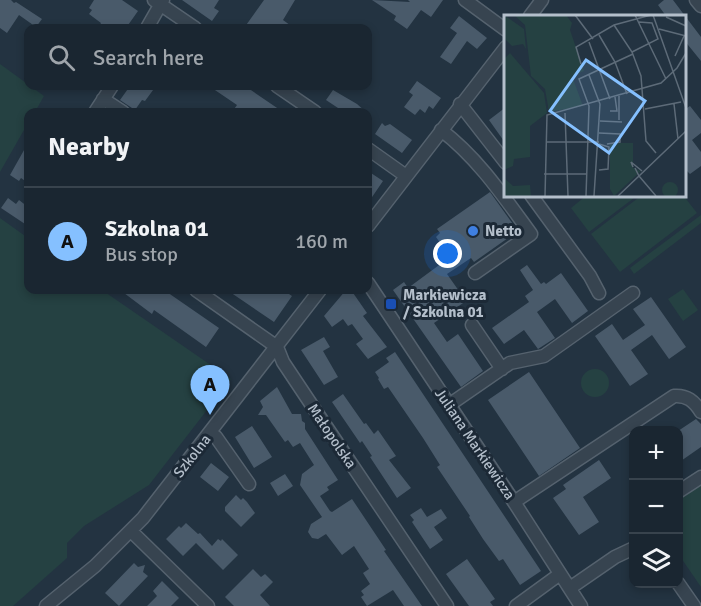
<!DOCTYPE html>
<meta charset="utf-8">
<style>
body{margin:0;font-family:Signika,sans-serif;background:#232e39;color:#f1f3f6}
.controls{position:absolute;right:18px;bottom:18px;display:grid;overflow:hidden;border-radius:12px;box-shadow:0 3px 9px #0003}
.controls button{width:54px;height:54px;display:grid;place-items:center;padding:0;border:0;border-bottom:2px solid #38434d;background:#1a2631;color:#f1f3f6;font:30px sans-serif}
.you{position:absolute;left:448px;top:254px;width:21px;height:21px;margin:-15px;border:4px solid #fff;border-radius:50%;background:#1a73e8;box-shadow:0 0 0 9px #1a73e833}
.badge{display:grid;place-items:center;width:39px;height:39px;border-radius:50%;background:#85c0ff;color:#111;font-size:20px;font-weight:700}
.pin{position:absolute;translate:-50% -50px;filter:drop-shadow(0 2px 3px #0008)}
.pin::after{content:'';position:absolute;top:32px;width:21px;height:18px;background:inherit;clip-path:polygon(0 0,100% 0,50% 100%)}
.list{margin:0;padding:0;list-style:none}
h2{display:flex;justify-content:space-between;align-items:center;height:78px;margin:0;padding:0 24px;font-size:26px}
h2 small{font-size:20px;font-weight:400;color:#9fa5ab}
.list li{display:grid;grid-template-columns:39px 1fr auto;gap:18px;align-items:center;box-sizing:border-box;height:108px;padding:0 24px;border-top:2px solid #38434d}
.list b{display:block;font-size:22px;white-space:nowrap}
.list p{margin:0;font-size:20px;white-space:nowrap;color:#9fa5ab}
.list em{font-size:20px;font-style:normal;color:#9fa5ab}
.icon{flex:none;width:33px;height:33px;fill:none;stroke:currentColor;stroke-width:2;stroke-linecap:round;stroke-linejoin:round}
.map{position:relative;flex:none;width:701px;height:606px;overflow:hidden}
.search{position:absolute;background:#1a2631;box-shadow:0 3px 9px #0003;left:24px;top:24px;width:348px;height:66px;display:flex;align-items:center;gap:15px;box-sizing:border-box;padding:0 21px;border-radius:12px;color:#9fa5ab;font-size:22px}
.panel{position:absolute;background:#1a2631;box-shadow:0 3px 9px #0003;left:24px;top:108px;width:348px;height:186px;border-radius:12px}
.map>svg:first-child{display:block}
.green{fill:#254142}
.building{fill:#495a6a}
.lines{fill:none;stroke-linecap:round;stroke-linejoin:round}
.minor-casing{stroke:#55626e;stroke-width:15}
.minor{stroke:#374450;stroke-width:12}
.shop-dot{fill:#3f7fe0;stroke:#1c2936;stroke-width:2}
.transit-dot{fill:#1a4fb4;stroke:#1c2936;stroke-width:2}
.labels{text-anchor:middle;dominant-baseline:central;stroke-width:6;stroke-linejoin:round;paint-order:stroke}
.poi-label{font-size:15px;font-weight:bold;fill:#b4bfcb;stroke:#1c2936;text-anchor:start}
.street-label{font-size:15px;fill:#b4bfcb;stroke:#1c2936}
.inset-road{fill:none;stroke:#5d6b78;stroke-width:1.5}
.view{fill:#85c0ff;fill-opacity:0.15;stroke:#85c0ff;stroke-width:3}
.inset-edge{fill:none;stroke:#b4bfcb;stroke-width:3}
</style>
<div class="map">
<svg width="701" height="606" viewBox="0 0 701 606">
<rect width="100%" height="100%" fill="#233341"/>
<path class="green" d="M 0,64 L 44,96 L 35,112 L 28,112 L 28,123 L 0,172 Z
M 587,195 L 632,195 L 634,198 L 589,232 L 571,208 Z
M 642,195 L 683,195 L 697,213 L 620,272 L 591,234 Z
M 701,215 L 701,223 L 634,274 L 630,268 Z
M 0,218 L 28,238 L 28,290 L 102,290 L 231,379 L 149,485 L 84,526 L 67,543 L 67,558 L 13,606 L 0,606 Z
M 683,289 L 698,310 L 683,321 L 668,299 Z
M581 383a14 14 0 1 1 28 0a14 14 0 1 1-28 0Z
M 701,484 L 701,587 L 679,555 L 678,500 Z"/>
<path class="building" d="M 0,0 L 11,0 L 14,3 L 16,2 L 42,19 L 36,27 L 19,15 L 7,33 L 0,28 Z
M 94,0 L 122,0 L 138,11 L 126,28 L 98,28 L 101,23 L 89,14 L 92,10 L 89,8 Z
M 182,0 L 219,0 L 214,8 L 219,11 L 212,21 Z
M 264,0 L 295,0 L 283,20 L 294,28 L 244,28 Z
M 372,0 L 410,2 L 408,0 L 443,0 L 431,17 L 421,10 L 407,29 L 394,20 L 396,16 Z
M 664,0 L 673,0 L 701,37 L 701,61 L 684,40 L 684,16 L 666,16 L 658,5 Z
M 459,16 L 487,38 L 477,49 L 467,41 L 451,64 L 440,57 L 457,33 L 450,28 Z
M 417,81 L 441,98 L 433,109 L 429,106 L 425,113 L 420,109 L 415,115 L 404,107 L 413,95 L 409,92 Z
M 130,86 L 156,86 L 145,101 L 142,100 L 135,110 L 120,100 Z
M 209,86 L 245,86 L 283,112 L 232,112 L 237,105 Z
M 333,90 L 357,104 L 366,112 L 344,112 L 326,100 Z
M 690,106 L 701,120 L 701,133 L 692,140 L 701,152 L 701,166 L 690,174 L 684,168 L 684,110 Z
M 506,107 L 506,144 L 489,120 Z
M 382,123 L 385,126 L 390,124 L 412,140 L 402,153 L 375,134 Z
M 28,143 L 28,183 L 21,178 L 19,181 L 10,175 Z
M 368,171 L 383,181 L 368,203 Z
M 490,192 L 515,227 L 505,233 L 508,238 L 474,262 L 471,258 L 447,274 L 466,301 L 434,323 L 447,342 L 458,334 L 483,371 L 461,387 L 393,290 L 404,282 L 408,288 L 450,257 L 436,237 L 440,233 L 437,229 Z
M 8,198 L 16,204 L 19,200 L 28,207 L 28,220 L 25,224 L 1,208 Z
M 527,265 L 541,284 L 544,282 L 546,284 L 561,273 L 588,311 L 572,323 L 555,299 L 537,312 L 555,338 L 538,349 L 524,330 L 504,344 L 492,328 L 529,302 L 525,296 L 533,290 L 520,270 Z
M 120,290 L 164,290 L 219,328 L 206,347 L 154,310 L 152,314 Z
M 227,290 L 283,290 L 292,296 L 274,322 Z
M 346,290 L 351,290 L 367,313 L 363,316 L 387,347 L 368,359 L 356,344 L 363,339 L 352,324 L 348,326 L 343,319 L 332,327 L 324,316 Z
M 651,297 L 686,347 L 669,359 L 652,335 L 631,350 L 648,374 L 630,386 L 595,336 L 612,324 L 623,340 L 645,325 L 633,309 Z
M 324,337 L 330,347 L 323,351 L 338,377 L 324,385 L 301,350 Z
M 395,352 L 541,571 L 520,585 L 503,559 L 499,561 L 483,539 L 469,517 L 470,516 L 437,467 L 440,465 L 423,438 L 388,387 L 384,389 L 378,379 L 379,378 L 375,372 L 389,362 L 386,358 Z
M 529,372 L 580,448 L 539,476 L 488,400 Z
M 277,387 L 292,414 L 301,414 L 302,421 L 305,423 L 305,429 L 338,480 L 327,487 L 329,490 L 320,496 L 330,511 L 332,512 L 352,499 L 386,550 L 384,551 L 422,606 L 404,606 L 393,590 L 367,606 L 361,597 L 364,595 L 361,591 L 370,584 L 363,573 L 369,569 L 354,546 L 342,555 L 326,534 L 318,539 L 312,538 L 308,532 L 311,524 L 322,517 L 300,485 L 302,474 L 314,465 L 300,443 L 293,447 L 288,440 L 285,442 L 266,415 L 258,415 L 263,407 L 260,401 Z
M 343,394 L 364,424 L 366,423 L 374,434 L 378,430 L 396,456 L 389,460 L 411,488 L 397,498 L 370,457 L 372,456 L 362,441 L 360,443 L 332,402 Z
M 696,419 L 701,424 L 701,447 L 678,463 L 678,431 Z
M 252,426 L 272,457 L 254,468 L 235,437 Z
M 599,460 L 611,478 L 583,497 L 599,522 L 579,535 L 553,498 L 566,489 L 563,485 Z
M 211,463 L 229,477 L 218,491 L 200,477 Z
M 285,474 L 293,486 L 278,496 L 270,483 Z
M 236,495 L 241,500 L 243,498 L 247,502 L 255,513 L 241,527 L 225,511 L 225,507 Z
M 421,508 L 427,517 L 441,509 L 447,518 L 434,527 L 443,540 L 430,549 L 412,522 L 414,520 L 410,515 Z
M 186,523 L 198,534 L 200,533 L 212,546 L 218,539 L 221,541 L 222,539 L 238,555 L 223,570 L 196,543 L 183,556 L 166,539 L 179,526 L 181,528 Z
M 467,559 L 495,599 L 490,602 L 493,606 L 469,606 L 446,574 Z
M 134,563 L 138,567 L 145,565 L 143,572 L 148,576 L 119,606 L 105,593 Z
M 253,569 L 261,577 L 265,574 L 273,582 L 260,595 L 270,606 L 234,606 L 225,597 Z
M 162,581 L 179,598 L 171,606 L 147,606 L 157,596 L 153,591 Z"/>
<g class="lines">
<defs>
<path id="minor" d="M 154,0 L 195,28
M 465,0 L 506,30
M 696,0 L 701,6
M 530,16 L 542,0
M 147,28 L 163,0
M 277,86 L 315,112
M 103,99 L 123,112
M 460,104 L 506,163
M 95,112 L 112,86
M 441,130 C 478,158 504,197 531,234 L 475,273
M 368,149 L 406,176
M 531,195 L 590,276 L 599,293
M 368,226 L 506,47
M 368,283 L 514,502 L 581,606
M 196,290 L 277,347 L 283,362 L 309,401 L 447,606
M 472,325 L 502,369
M 449,405 L 510,363 L 544,356 L 633,293
M 210,432 L 216,437 L 249,484
M 678,492 L 701,477
M 514,502 L 674,396 C 687,395 694,401 701,412
M 131,531 L 208,606
M 678,583 L 694,606
M 570,588 L 615,557 L 634,548
M 46,606 L 95,566 L 143,518 L 320,290
M 516,606 L 560,574"/>
</defs>
<use href="#minor" class="minor-casing"/>
<use href="#minor" class="minor"/>
</g>
<circle class="shop-dot" cx="473" cy="231" r="6"/>
<rect class="transit-dot" x="385" y="298" width="12" height="12" rx="3"/>
<g class="labels">
<g class="poi-label">
<text x="485" y="231">Netto</text>
<text x="403" y="295">Markiewicza<tspan x="403" dy="17">/ Szkolna 01</tspan></text>
</g>
<g class="street-label">
<text transform="translate(332 436) rotate(56)">Małopolska</text>
<text transform="translate(475 444) rotate(56)">Juliana Markiewicza</text>
<text transform="translate(192 456) rotate(-52)">Szkolna</text>
</g>
</g>
<g transform="translate(504 15)">
<rect width="182" height="182" fill="#233341"/>
<path d="M 0,0 L 20,14 L 22,34 L 19,29 L 8,31 L 0,23 ZM 10,0 L 62,0 L 68,8 L 66,15 L 80,56 L 68,61 L 79,91 L 45,97 L 41,74 L 27,61 L 21,10 ZM 6,38 L 40,78 L 43,98 L 26,111 L 26,142 L 10,144 L 9,151 L 0,155 L 0,44 ZM 106,128 L 129,128 L 129,153 L 137,156 L 110,181 L 106,174 ZM 0,163 L 9,171 L 26,170 L 27,181 L 0,181 ZM158 175a8 8 0 1 1 16 0a8 8 0 1 1-16 0Z" fill="#254142"/>
<path class="inset-road" d="M 71,0 L 89,24M 131,0 L 162,64M 149,0 L 182,93M 162,2 L 182,11M 110,10 L 128,37 L 137,61 L 142,126 L 152,138M 155,14 L 182,21M 95,20 L 111,47 L 123,79M 85,27 L 106,84M 128,37 L 154,24 L 148,8 L 135,7M 171,41 L 180,21M 77,49 L 72,32 L 110,10 L 147,0M 85,60 L 96,89 L 90,181M 115,81 L 115,105M 170,89 L 174,124M 141,94 L 177,87M 106,96 L 113,96 L 111,82M 61,98 L 64,181M 96,106 L 118,107M 95,118 L 116,119 L 116,127 L 103,129M 42,127 L 95,127M 129,152 L 127,147 L 138,156M 131,153 L 135,161 L 182,116M 95,155 L 104,154 L 105,132 L 95,129M 40,159 L 83,159M 135,161 L 152,181M 41,181 L 43,100 L 157,68 L 173,53 L 182,38M 82,181 L 85,91 L 75,64 L 129,39M 114,181 L 135,161"/>
<path class="view" d="M 82,45 L 141,86 L 105,138 L 46,96 Z"/>
<rect width="182" height="182" class="inset-edge"/>
</g>
</svg>
<div class="controls">
<button>+</button>
<button>−</button>
<button><svg class="icon" aria-label="layers" viewBox="0 0 24 24"><path d="M12 4l9 5-9 5-9-5zM3 14l9 5 9-5"/></svg></button>
</div>
<div class="you"></div>
<div class="pin badge" style="left:210px;top:415px">A</div>
<div class="search"><svg class="icon" aria-label="search" viewBox="0 0 24 24"><circle cx="10" cy="10" r="6"/><path d="M15 15l6 6"/></svg>Search here</div>
<section class="panel">
<h2>Nearby<small></small></h2>
<ul class="list">
<li><span class="badge">A</span><div><b>Szkolna 01</b><p>Bus stop</p></div><em>160 m</em></li>
</ul>
</section>
</div>
